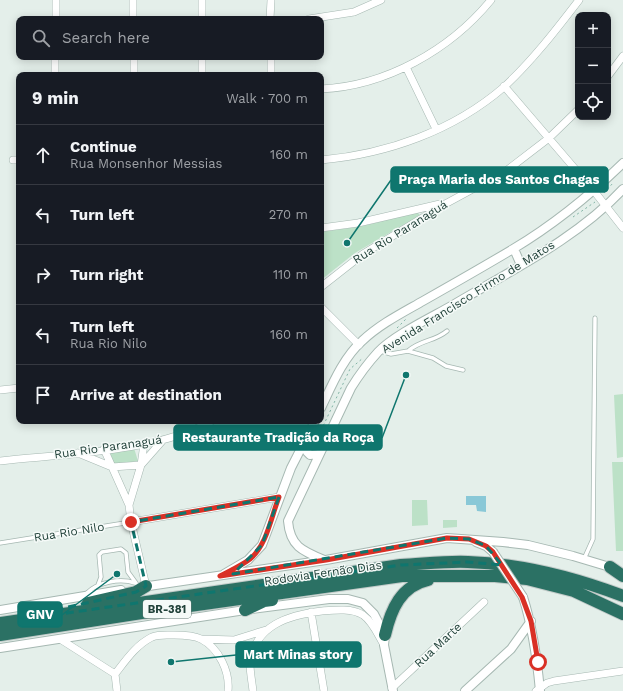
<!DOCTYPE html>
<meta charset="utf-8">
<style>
body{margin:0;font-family:"Work Sans",sans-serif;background:#242831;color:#f1f3f6}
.controls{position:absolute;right:12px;top:12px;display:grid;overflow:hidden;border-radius:8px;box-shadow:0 2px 10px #0003}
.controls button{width:36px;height:36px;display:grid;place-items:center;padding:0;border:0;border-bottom:1px solid #363941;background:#171b24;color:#f1f3f6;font:20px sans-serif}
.stop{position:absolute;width:12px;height:12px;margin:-9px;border:3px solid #d93025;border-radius:50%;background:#fff}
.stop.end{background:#d93025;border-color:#fff;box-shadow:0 1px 4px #0008}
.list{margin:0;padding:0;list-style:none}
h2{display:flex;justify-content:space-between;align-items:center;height:52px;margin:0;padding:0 16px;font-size:17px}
h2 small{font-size:13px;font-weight:400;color:#9ea1a6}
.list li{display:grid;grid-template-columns:26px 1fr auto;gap:12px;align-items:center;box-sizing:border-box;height:60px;padding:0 16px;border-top:1px solid #363941}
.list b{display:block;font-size:15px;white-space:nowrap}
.list p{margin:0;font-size:13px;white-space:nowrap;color:#9ea1a6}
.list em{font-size:13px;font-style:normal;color:#9ea1a6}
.icon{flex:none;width:22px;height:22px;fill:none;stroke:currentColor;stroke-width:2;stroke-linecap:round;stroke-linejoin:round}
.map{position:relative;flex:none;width:623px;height:691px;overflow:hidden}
.search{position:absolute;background:#171b24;box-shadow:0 2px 10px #0003;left:16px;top:16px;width:308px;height:44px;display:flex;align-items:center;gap:10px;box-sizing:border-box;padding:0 14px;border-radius:8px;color:#9ea1a6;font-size:15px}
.panel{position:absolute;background:#171b24;box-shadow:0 2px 10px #0003;left:16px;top:72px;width:308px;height:352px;border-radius:8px}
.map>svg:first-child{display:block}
.green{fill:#bce1c7}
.water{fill:#89c8d7}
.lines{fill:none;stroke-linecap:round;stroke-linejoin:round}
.service-casing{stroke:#a6b8b2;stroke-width:5}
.minor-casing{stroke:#a6b8b2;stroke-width:8}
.tertiary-casing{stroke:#a6b8b2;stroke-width:10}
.motorway-casing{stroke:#c1cac8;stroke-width:14}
.path{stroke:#82b4a6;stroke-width:1;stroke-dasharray:2 3;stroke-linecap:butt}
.service{stroke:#fff;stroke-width:3.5}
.minor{stroke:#fff;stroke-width:7}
.tertiary{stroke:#fff;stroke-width:8}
.motorway{stroke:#2b7164;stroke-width:12}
.tertiary-bridge-casing{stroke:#a6b8b2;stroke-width:10;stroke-linecap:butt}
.tertiary-bridge{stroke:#fff;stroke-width:8}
.route{stroke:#d93025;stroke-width:5}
.marked{fill:none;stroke:#0f766e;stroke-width:3;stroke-dasharray:8 5;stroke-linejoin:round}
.labels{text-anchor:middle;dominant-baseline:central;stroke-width:3;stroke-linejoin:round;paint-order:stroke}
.shield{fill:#f5faf8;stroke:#617973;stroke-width:1}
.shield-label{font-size:11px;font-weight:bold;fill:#22423a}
.street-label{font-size:12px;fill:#22423a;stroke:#f5faf8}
.leader{fill:none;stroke:#0f766e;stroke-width:1.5}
.callout-dot{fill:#0f766e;stroke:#f5faf8;stroke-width:1.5}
.callout{fill:#0f766e;stroke:#0f766e;stroke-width:1.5}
.callout-label{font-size:13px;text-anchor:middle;font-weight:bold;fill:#fff}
</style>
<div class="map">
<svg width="623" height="691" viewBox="0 0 623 691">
<rect width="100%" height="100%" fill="#e4efea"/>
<path class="green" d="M 417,212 L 420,215 L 355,253 L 321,280 L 321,232 L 363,226 Z
M 623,394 L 623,457 L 617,458 L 614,395 Z
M 134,448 L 138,461 L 113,465 L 110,451 Z
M 612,462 L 623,462 L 623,551 L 616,551 Z
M 412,500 L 427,500 L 428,525 L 412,526 Z
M 443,520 L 457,520 L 457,527 L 443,528 Z"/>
<path class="water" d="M 466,496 L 486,496 L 486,512 L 477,511 L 476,505 L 466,505 Z"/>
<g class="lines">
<defs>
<path id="service" d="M 381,351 L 391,354 L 408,351 L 433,358 L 446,366 L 463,370
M 408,351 C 422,339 434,342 447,331
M 0,543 L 131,522
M 584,559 L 593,539 L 595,318
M 98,585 L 101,577 L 99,555 L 102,552 L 121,549 L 126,553 L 128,572 L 136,583
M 87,593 C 98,582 120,578 135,583"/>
<path id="minor" d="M 133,0 L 133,19
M 56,19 L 56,0
M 202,19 L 202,0
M 270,19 L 271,0
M 309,19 L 354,12 L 381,0
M 134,57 L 134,75
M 271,57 L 271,75
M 406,67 L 436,129
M 55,75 L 55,57
M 202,75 L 202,57
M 608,76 L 623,56
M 504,86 L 594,191 L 623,228
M 321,89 C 386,86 450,50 491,0
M 13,160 L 19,160
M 321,160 C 387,154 453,131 504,87 C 532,61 556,30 579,0
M 321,228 L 358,223 L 440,204
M 321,287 L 363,254 L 447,203 L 506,171 L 549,138 L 578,110
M 321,307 L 359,345
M 0,390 L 19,388
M 104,449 L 129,505 L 131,522 L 146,586
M 78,453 L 112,467 L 141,465 L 163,440
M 0,461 C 64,454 157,452 212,421
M 129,505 L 141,465 L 144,444
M 131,522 L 279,497
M 311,612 L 324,691
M 60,639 L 115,674 L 117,691
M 201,639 L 234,640 L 266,630
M 115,674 C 126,660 136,645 152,637 C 159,634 167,635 174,635 C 183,635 193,635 201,639 C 219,648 230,672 228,691
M 392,688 L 484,602
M 253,691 C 252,682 250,672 250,664 C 254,625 289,615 322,611 C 334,610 352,608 363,615 C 373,622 378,635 384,645
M 536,691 L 547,683 L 554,681 L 623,671"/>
<path id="tertiary" d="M 514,249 L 521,265
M 321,408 C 332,385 343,358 362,341 C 380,324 402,313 423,301 C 453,284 483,267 513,249 C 553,225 589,196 623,163
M 309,439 L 307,452 L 310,455 L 319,454
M 476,542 L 486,546 L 493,552
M 324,560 C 302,551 290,546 288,521 L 351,388 C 359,375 368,363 378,352 C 394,335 432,317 453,305 C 510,271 578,238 623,189
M 224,574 L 248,560 L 262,545 L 291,468 L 315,421
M 142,587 L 326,560 L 447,538 L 503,542 L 528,545 L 573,556 L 613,568
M 523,597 C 533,628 537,658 540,691
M 0,610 L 121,590
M 0,648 L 245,610 L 329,599 L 348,599 L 363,603 L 374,614 L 385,635 L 384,645 L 393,691
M 465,691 L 511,649 L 531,621"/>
<path id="motorway" d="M 610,567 L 623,576
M 88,603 L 136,592 L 146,586
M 245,610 L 264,601 L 272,600
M 0,623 L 401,565 C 423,564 446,561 468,562 C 522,564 573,577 623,596
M 0,635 L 161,610 L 402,576 L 495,576 L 527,579 L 574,591 L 623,614
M 385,635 C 391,609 401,586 428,580"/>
</defs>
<use href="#service" class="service-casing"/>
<use href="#minor" class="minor-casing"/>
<use href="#tertiary" class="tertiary-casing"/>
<use href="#motorway" class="motorway-casing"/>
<path class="path" d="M 604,193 L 613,183
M 573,217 L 595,202
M 397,328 L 406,319
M 317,439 L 350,369 L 363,358"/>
<use href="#service" class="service"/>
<use href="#minor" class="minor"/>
<use href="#tertiary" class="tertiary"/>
<use href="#motorway" class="motorway"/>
<defs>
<path id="tertiary-bridge" d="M 493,552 L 523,597"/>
</defs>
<use href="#tertiary-bridge" class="tertiary-bridge-casing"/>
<use href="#tertiary-bridge" class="tertiary-bridge"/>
</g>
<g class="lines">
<path class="route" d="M 131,522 L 279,497 C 271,517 267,545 250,559 C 241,566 229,571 220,576 L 326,560 L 447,538 L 469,539 L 486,546 L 493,552 L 522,597 L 531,621 L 538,662"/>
</g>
<path class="marked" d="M 279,497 L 262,545 L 233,574 L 447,538 L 469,539 L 486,546 L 502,565 L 468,562 L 401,565 L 46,616 L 64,608 L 136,592 L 146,586 L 131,522 Z"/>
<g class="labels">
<rect class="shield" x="143" y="600" width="48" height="18" rx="3"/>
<g class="shield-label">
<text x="167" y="609">BR-381</text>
</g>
<g class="street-label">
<text transform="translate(400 232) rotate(-32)">Rua Rio Paranaguá</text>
<text transform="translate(468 297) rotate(-32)">Avenida Francisco Firmo de Matos</text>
<text transform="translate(108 447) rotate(-8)">Rua Rio Paranaguá</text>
<text transform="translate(69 532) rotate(-9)">Rua Rio Nilo</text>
<text transform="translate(323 573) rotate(-8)">Rodovia Fernão Dias</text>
<text transform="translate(438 645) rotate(-43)">Rua Marte</text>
</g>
</g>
<path class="leader" d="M347 243L391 180M406 375L382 438M117 574L62 615M171 662L236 655"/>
<g class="callout-dot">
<circle cx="347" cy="243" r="4"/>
<circle cx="406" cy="375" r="4"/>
<circle cx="117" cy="574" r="4"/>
<circle cx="171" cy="662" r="4"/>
</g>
<g class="callout">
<rect x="391" y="167" width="217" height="25" rx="4"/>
<rect x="174" y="425" width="208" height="25" rx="4"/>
<rect x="18" y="602" width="44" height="25" rx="4"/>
<rect x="236" y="642" width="125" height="25" rx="4"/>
</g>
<g class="callout-label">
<text x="499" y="184">Praça Maria dos Santos Chagas</text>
<text x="278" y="442">Restaurante Tradição da Roça</text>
<text x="40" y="619">GNV</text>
<text x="298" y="659">Mart Minas story</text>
</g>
</svg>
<div class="controls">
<button>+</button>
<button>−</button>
<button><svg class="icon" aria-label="locate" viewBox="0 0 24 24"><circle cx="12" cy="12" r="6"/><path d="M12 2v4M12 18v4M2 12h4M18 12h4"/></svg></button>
</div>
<div class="stop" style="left:538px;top:662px"></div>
<div class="stop end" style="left:131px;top:522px"></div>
<div class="search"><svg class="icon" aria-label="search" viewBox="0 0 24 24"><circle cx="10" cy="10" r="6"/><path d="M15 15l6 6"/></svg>Search here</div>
<section class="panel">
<h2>9 min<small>Walk · 700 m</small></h2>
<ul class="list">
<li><svg class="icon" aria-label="ahead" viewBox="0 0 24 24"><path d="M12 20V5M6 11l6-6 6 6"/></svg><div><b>Continue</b><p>Rua Monsenhor Messias</p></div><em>160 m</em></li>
<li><svg class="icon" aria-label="left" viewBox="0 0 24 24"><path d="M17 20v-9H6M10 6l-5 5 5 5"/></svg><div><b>Turn left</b></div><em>270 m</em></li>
<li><svg class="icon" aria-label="right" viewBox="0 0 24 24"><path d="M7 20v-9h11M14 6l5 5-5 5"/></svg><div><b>Turn right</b></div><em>110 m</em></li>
<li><svg class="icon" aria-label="left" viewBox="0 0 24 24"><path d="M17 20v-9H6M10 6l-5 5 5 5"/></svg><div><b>Turn left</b><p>Rua Rio Nilo</p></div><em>160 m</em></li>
<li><svg class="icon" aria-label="arrive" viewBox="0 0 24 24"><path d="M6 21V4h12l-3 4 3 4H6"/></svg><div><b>Arrive at destination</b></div></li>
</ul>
</section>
</div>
